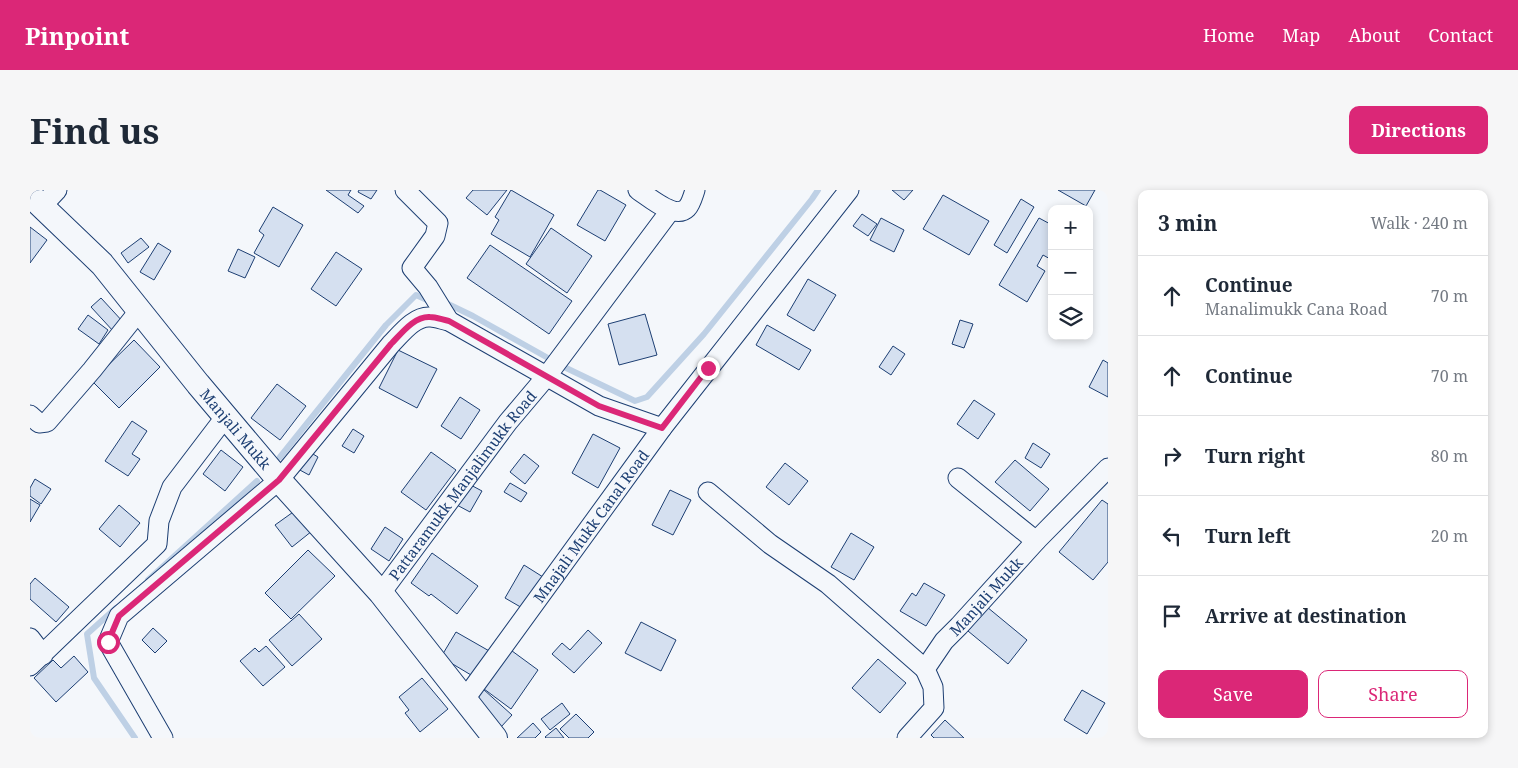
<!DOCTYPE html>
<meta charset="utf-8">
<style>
body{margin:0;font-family:"Noto Serif",serif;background:#f6f6f7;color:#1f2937}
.controls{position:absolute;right:15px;top:15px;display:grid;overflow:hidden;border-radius:10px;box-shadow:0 2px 8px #0003}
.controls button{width:45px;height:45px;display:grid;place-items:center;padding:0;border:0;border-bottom:1px solid #e0e1e3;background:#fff;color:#1f2937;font:25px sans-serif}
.stop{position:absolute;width:15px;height:15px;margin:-11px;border:4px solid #db2777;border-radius:50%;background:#fff}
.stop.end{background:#db2777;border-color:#fff;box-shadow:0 1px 5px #0008}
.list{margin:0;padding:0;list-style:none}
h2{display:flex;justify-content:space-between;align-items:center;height:65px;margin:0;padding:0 20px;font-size:21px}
h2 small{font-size:16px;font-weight:400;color:#747a83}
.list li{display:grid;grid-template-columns:32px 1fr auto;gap:15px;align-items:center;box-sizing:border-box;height:80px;padding:0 20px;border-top:1px solid #e0e1e3}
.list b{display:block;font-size:19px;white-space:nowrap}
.list p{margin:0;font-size:16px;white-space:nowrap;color:#747a83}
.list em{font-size:16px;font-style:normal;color:#747a83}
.actions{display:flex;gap:10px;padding:15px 20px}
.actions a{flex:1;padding:11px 0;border:1px solid #db2777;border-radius:10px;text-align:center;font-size:18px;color:#db2777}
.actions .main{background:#db2777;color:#fff}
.icon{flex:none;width:28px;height:28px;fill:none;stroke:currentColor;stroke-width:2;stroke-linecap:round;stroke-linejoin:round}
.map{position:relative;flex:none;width:1078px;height:548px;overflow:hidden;border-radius:10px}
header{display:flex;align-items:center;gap:30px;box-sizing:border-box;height:70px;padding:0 25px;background:#db2777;color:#fff}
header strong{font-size:24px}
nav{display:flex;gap:28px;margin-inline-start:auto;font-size:18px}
.intro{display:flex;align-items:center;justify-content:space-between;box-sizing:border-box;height:120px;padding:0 30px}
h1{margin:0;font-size:35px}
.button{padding:12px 22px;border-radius:10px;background:#db2777;color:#fff;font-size:18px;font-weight:700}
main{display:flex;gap:30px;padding:0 30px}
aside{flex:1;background:#fff;border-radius:10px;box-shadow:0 2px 8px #0003}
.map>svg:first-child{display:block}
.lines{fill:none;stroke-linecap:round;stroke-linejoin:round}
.stream{stroke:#bed0e5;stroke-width:6}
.building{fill:#d5e0f0;stroke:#1d3f73}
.minor-casing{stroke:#1d3f73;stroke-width:21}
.tertiary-casing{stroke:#1d3f73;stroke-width:26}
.minor{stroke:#f4f7fb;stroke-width:19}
.tertiary{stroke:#f4f7fb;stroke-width:24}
.route{stroke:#db2777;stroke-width:6}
.labels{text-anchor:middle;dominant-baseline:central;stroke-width:4;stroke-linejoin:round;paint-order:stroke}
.street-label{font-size:15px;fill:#1d3f73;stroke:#f4f7fb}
</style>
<header>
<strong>Pinpoint</strong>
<nav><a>Home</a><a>Map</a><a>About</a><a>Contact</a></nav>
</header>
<div class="intro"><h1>Find us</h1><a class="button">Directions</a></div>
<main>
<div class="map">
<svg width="1078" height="548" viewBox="0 0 1078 548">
<rect width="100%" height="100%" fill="#f4f7fb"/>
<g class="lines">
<path class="stream" d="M 416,113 L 443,126 L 518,168
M 532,176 L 605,211 L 617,207 L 674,144 L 782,9 L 788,0
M 250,267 L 356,135 L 386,105 L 397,110
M 118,390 L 227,291
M 86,418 L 57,444 L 64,488 L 105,548"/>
</g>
<path class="building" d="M 296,0 L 321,0 L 318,5 L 334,16 L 328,23 Z
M 329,0 L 347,0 L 341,9 L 328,2 Z
M 443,0 L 477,0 L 457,25 L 436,8 Z
M 481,0 L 524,25 L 500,67 L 461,44 L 469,30 L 465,27 Z
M 568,0 L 570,0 L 596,15 L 575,51 L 547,35 Z
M 862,0 L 883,0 L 874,10 Z
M 1028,0 L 1065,0 L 1056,16 Z
M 913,5 L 959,31 L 939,65 L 893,39 Z
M 991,9 L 1004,17 L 977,63 L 964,55 Z
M 243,17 L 273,35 L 249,77 L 224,63 L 234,45 L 229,41 Z
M 832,24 L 847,34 L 838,46 L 823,36 Z
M 851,28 L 874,40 L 864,62 L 840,50 Z
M 1009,28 L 1022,35 L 1022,70 L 1013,65 L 1007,76 L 1015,81 L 997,112 L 969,95 Z
M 0,37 L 17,50 L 0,73 Z
M 521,38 L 562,66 L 537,103 L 496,74 Z
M 111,48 L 119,57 L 98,73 L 91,63 Z
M 128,53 L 141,61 L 124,90 L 110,82 Z
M 460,55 L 542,111 L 519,144 L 437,88 Z
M 208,59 L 225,67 L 215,88 L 198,81 Z
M 306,62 L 332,79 L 306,116 L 281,99 Z
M 778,89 L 806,105 L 784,141 L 757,125 Z
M 71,108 L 94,133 L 84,142 L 61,117 Z
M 615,124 L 627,165 L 589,175 L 578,134 Z
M 58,125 L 78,140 L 69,154 L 48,139 Z
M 930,130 L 943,134 L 934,158 L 922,154 Z
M 737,135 L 781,160 L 769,180 L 726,155 Z
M 104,150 L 130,177 L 89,218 L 62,191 Z
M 863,156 L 875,164 L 861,185 L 849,177 Z
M 368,160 L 407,179 L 387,218 L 349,198 Z
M 1073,170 L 1078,173 L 1078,207 L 1059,197 Z
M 247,194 L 276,216 L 250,250 L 221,228 Z
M 430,207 L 450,220 L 431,249 L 411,236 Z
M 944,210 L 965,224 L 948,249 L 927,234 Z
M 102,231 L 117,241 L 102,264 L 110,269 L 98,286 L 75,271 Z
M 323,239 L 334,246 L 324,263 L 312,256 Z
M 563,244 L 590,258 L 568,298 L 542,283 Z
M 1003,253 L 1020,264 L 1011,278 L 995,268 Z
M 191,260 L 213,277 L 195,301 L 173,284 Z
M 278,261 L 288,267 L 279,285 L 268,279 Z
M 401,262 L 426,280 L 396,320 L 371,302 Z
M 494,264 L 509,276 L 495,294 L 480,282 Z
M 985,270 L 1019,299 L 1000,321 L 965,292 Z
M 755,273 L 778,291 L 759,315 L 736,297 Z
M 5,289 L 21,299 L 11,314 L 0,306 L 0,298 Z
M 437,293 L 452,301 L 440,322 L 425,314 Z
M 480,293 L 497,303 L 491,312 L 474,302 Z
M 640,300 L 661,310 L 643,345 L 622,335 Z
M 0,309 L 10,315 L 0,332 Z
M 1072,310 L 1078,314 L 1078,372 L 1063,390 L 1029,362 Z
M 89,315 L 110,333 L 90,357 L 69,339 Z
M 266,320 L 282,341 L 262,357 L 245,335 Z
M 355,337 L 373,349 L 359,371 L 341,359 Z
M 821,343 L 844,357 L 824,390 L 801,377 Z
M 278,360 L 305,386 L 261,429 L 235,403 Z
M 402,363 L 448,396 L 427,424 L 401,404 L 399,406 L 381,393 Z
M 494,375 L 513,387 L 494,419 L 475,408 Z
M 5,388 L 39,417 L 26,432 L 0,409 L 0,394 Z
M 894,393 L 915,405 L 896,436 L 870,421 L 882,403 L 886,406 Z
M 957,417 L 997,450 L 978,474 L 938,441 Z
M 269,424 L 292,449 L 262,476 L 239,450 Z
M 611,432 L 646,450 L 631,481 L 595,463 Z
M 123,438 L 137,451 L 125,463 L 112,450 Z
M 558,440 L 572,453 L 544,483 L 522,464 L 532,453 L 540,460 Z
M 426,442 L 461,462 L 446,488 L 411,467 Z
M 236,456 L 255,477 L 233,496 L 210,471 L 225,458 L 229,462 Z
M 478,458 L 508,480 L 481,519 L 450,496 Z
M 44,466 L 58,482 L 26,512 L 4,488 L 23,470 L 31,478 Z
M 848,469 L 876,493 L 850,523 L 822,498 Z
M 392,488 L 418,519 L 390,542 L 375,523 L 379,520 L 369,507 Z
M 453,499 L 482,525 L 471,537 L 442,511 Z
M 1052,500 L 1075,513 L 1057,544 L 1034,530 Z
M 532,513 L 540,524 L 520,540 L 511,529 Z
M 546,524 L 564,542 L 558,548 L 539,548 L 530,539 Z
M 915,530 L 934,548 L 904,548 L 901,545 Z
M 503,533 L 511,542 L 505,548 L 487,548 Z
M 526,538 L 534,548 L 516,548 L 515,547 Z"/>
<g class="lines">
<defs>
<g id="minor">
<path d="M 375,0 L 408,33 L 405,46 L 382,78 L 398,97 L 419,131"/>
<path d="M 608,0 C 619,7 645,30 657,18 C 661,14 663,6 665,0"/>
<path d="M 12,16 L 27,0"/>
<path d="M 0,225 L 9,233 L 17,232 L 62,180 L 109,121"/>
<path d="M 928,288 L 1006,351"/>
<path d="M 678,302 L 740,354 L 798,394 L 895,479"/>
<path id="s1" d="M 351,403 L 478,232 L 516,187 L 640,21"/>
<path d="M 0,448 L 13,465"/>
<path d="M 0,476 L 127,354 L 129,331 L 142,297 L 196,226"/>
<path id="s2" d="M 435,509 L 632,238 L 819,0"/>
<path d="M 133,548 L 78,452 L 89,426 L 249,290 L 361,154 C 371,144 384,126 400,127 C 406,127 413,130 419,131 L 569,216 L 632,238"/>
<path id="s3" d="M 877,548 L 904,518 L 903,497 L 895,479 L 914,451 L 929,436 L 1006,351 L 1078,278"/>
</g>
<g id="tertiary">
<path id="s4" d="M 0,5 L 72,74 L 168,194 L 249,290 L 351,403 L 465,548"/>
</g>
</defs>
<use href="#minor" class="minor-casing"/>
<use href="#tertiary" class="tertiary-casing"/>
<use href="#minor" class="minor"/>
<use href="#tertiary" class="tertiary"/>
</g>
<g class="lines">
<path class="route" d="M 78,452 L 89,426 L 249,290 L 361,154 C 371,144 384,126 400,127 C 406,127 413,130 419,131 L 569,216 L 632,238 L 678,178"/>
</g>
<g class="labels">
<g class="street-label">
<text stroke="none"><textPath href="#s4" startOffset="312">Manjali Mukk</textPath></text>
<text stroke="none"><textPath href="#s1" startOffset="135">Pattaramukk Manjalimukk Road</textPath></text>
<text stroke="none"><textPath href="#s2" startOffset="214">Mnajali Mukk Canal Road</textPath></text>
<text stroke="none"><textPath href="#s3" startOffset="176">Manjali Mukk</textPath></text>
</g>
</g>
</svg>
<div class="controls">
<button>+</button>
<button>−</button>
<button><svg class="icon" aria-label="layers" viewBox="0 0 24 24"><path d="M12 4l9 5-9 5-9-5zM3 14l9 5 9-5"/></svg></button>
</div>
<div class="stop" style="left:78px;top:452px"></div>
<div class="stop end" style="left:678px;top:178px"></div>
</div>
<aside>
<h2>3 min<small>Walk · 240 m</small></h2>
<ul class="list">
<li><svg class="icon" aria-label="ahead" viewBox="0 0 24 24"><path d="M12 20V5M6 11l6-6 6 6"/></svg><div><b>Continue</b><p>Manalimukk Cana Road</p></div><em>70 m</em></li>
<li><svg class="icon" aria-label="ahead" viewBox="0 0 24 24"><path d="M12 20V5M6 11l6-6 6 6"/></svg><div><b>Continue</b></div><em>70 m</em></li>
<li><svg class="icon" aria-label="right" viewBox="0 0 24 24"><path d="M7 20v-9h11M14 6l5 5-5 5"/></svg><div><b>Turn right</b></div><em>80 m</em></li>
<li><svg class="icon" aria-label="left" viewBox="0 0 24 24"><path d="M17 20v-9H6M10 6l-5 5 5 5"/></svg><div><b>Turn left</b></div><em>20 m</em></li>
<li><svg class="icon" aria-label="arrive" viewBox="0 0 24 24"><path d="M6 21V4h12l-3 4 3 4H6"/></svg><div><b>Arrive at destination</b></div></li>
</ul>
<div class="actions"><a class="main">Save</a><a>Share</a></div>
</aside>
</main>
